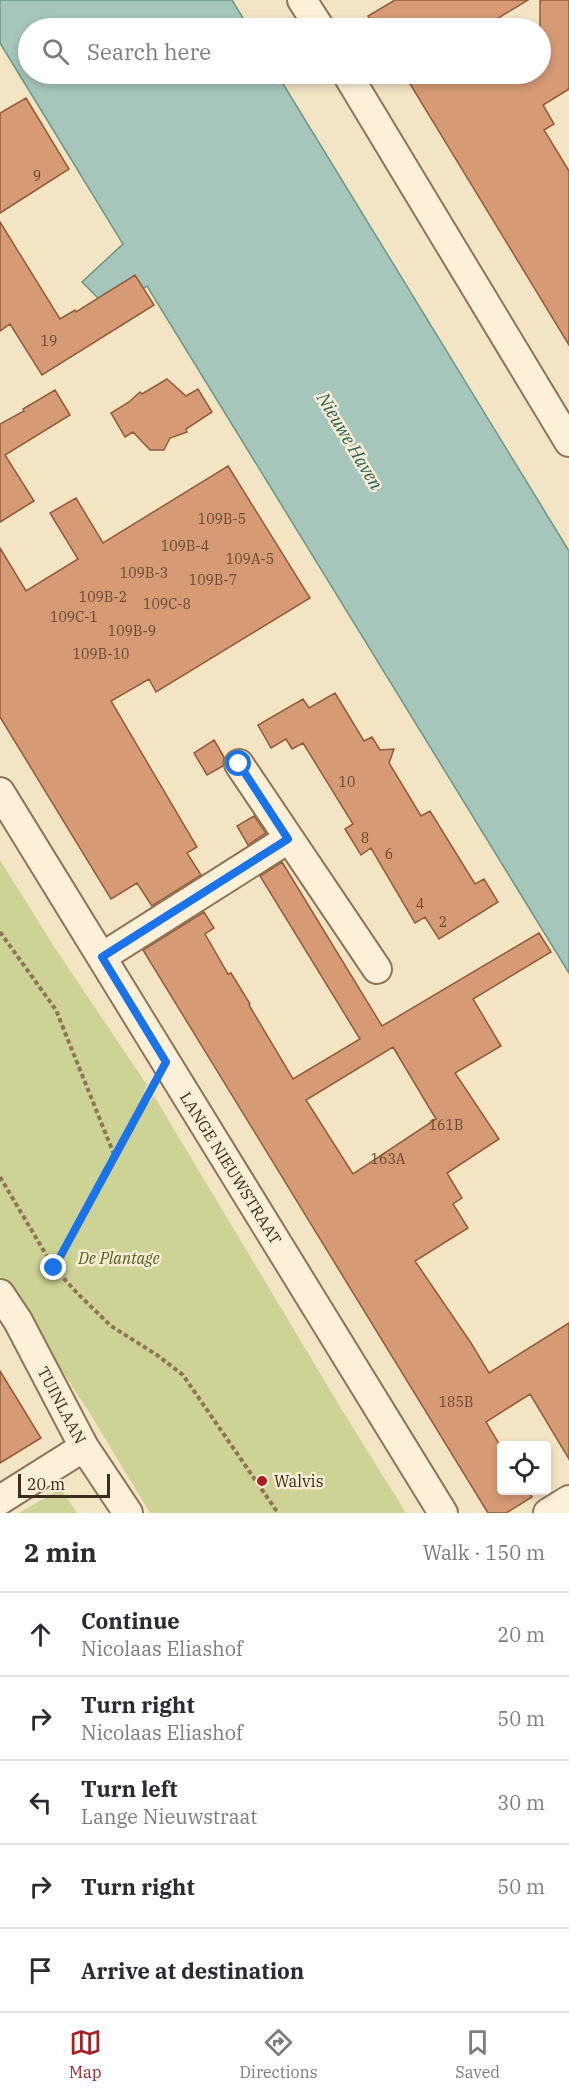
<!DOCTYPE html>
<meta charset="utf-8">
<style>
body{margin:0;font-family:"IBM Plex Serif",serif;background:#f2f2f3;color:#2b2b33}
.controls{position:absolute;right:18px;bottom:18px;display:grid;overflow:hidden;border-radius:6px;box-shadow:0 3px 9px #0003}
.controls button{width:54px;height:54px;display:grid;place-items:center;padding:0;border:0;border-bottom:2px solid #e1e1e2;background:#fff;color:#2b2b33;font:30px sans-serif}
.scale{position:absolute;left:18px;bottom:15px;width:92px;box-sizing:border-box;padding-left:6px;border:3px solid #3e2c1d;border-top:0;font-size:16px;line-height:21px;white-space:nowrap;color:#3e2c1d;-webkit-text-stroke:4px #f9eed4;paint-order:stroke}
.stop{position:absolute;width:18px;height:18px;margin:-14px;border:4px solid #1a73e8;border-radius:50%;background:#fff}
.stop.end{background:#1a73e8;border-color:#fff;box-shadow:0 2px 6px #0008}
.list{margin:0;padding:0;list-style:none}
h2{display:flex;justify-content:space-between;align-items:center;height:78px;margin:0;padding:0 24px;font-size:26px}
h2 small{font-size:20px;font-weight:400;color:#7c7c81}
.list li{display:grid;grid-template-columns:39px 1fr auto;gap:18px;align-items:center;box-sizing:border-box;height:84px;padding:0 24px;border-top:2px solid #e1e1e2}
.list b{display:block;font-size:22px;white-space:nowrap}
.list p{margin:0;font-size:20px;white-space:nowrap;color:#7c7c81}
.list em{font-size:20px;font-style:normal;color:#7c7c81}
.icon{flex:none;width:33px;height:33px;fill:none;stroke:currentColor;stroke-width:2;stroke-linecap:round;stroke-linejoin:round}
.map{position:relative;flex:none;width:569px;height:1513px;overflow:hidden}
.search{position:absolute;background:#fff;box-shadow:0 3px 9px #0003;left:18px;right:18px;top:18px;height:66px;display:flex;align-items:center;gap:15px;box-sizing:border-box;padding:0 21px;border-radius:33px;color:#7c7c81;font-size:22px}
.sheet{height:498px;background:#fff}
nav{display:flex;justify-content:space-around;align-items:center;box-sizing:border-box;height:84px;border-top:2px solid #e1e1e2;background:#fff;font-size:16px;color:#7c7c81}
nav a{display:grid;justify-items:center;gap:3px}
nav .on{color:#a72024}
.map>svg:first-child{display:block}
.green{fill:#cdd395}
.water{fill:#a6c6bb;stroke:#6b958a;stroke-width:1.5}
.building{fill:#d69a75;stroke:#925b3a;stroke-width:1.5;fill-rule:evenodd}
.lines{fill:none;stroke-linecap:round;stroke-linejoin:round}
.street-casing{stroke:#907457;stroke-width:32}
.path{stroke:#907457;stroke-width:4;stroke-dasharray:4.5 3;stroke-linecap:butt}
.street{stroke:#fcf1d8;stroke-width:28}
.route{stroke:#1a73e8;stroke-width:8}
.poi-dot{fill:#a72024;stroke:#f9eed4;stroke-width:2}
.labels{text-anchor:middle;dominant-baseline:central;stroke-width:5;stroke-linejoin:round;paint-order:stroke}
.number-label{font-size:14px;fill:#644833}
.street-label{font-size:16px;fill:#3e2c1d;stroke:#f9eed4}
.park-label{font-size:16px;font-style:italic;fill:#505d21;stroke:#f9eed4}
.poi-label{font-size:16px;fill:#3e2c1d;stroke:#f9eed4;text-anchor:start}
.water-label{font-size:18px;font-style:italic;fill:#2b605b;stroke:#f9eed4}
</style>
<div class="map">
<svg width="569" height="1513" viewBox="0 0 569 1513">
<rect width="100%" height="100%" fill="#f3e4c3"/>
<path class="green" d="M 0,860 L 55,948 L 147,1085 L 144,1091 L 150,1102 L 154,1096 L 342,1410 L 406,1513 L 150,1513 L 89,1412 L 0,1276 Z
M 61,1489 L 77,1513 L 19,1513 Z"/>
<path class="water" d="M 0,0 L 232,0 L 249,28 L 28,28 L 28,74 L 277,74 L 569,551 L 569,973 L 147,286 L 112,312 L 82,282 L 123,244 L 0,43 Z"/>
<path class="building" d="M 395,0 L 528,0 L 482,28 L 376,28 L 368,16 Z
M 540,0 L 569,0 L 569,89 L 543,105 L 554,124 L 544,130 L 569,171 L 569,345 L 404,74 L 540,74 Z
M 26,98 L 69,169 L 0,213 L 0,113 Z
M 0,222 L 60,319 L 75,310 L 76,312 L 135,275 L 154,305 L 42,375 L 10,324 L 0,331 Z
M 167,379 L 186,396 L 198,389 L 212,412 L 186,429 L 187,432 L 170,438 L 164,450 L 150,450 L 133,432 L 125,437 L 111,413 L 129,402 L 140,392 L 142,394 Z
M 55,390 L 70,415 L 5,455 L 34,501 L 0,522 L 0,424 L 24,411 L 23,409 Z
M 228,466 L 310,598 L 156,692 L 149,679 L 111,701 L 197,847 L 187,853 L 201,875 L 152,906 L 137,883 L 111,899 L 0,717 L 0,548 L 26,591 L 78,559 L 50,513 L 76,498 L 103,543 Z
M 335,693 L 364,741 L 372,737 L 380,750 L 394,749 L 389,763 L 421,816 L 430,811 L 475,884 L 484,879 L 498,902 L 439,939 L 425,917 L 415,923 L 371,848 L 361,855 L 345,829 L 353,824 L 303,743 L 292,749 L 286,739 L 271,748 L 258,725 L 303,699 L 309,708 Z
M 214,740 L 224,757 L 223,766 L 207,775 L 194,753 Z
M 254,816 L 266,833 L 248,845 L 237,826 Z
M 282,862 L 382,1026 L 539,933 L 551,952 L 473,999 L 501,1046 L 455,1073 L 499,1139 L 447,1173 L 462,1198 L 453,1204 L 468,1228 L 415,1261 L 471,1343 L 489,1373 L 569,1323 L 569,1459 L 530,1394 L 486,1422 L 501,1447 L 501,1491 L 528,1491 L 532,1497 L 506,1513 L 488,1513 L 143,950 L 204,912 L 214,928 L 205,934 L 228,974 L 231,973 L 250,1004 L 249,1005 L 293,1079 L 360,1039 L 260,876 ZM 393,1047 L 436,1119 L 353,1174 L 306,1100 Z
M 0,1371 L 41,1438 L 0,1463 Z"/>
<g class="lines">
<defs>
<path id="street" d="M 302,0 L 320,28
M 347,74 L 569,442
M 239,764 L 377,969
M 0,792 L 443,1513
M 102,957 L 288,839
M 0,1294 L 18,1321 L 84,1447 L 128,1513
M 0,1500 L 84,1447
M 548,1513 L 569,1500"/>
</defs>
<use href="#street" class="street-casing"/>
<path class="path" d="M 0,932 L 56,1010 L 115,1157
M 0,1177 L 54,1268 L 78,1294 L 111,1326 L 157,1355 L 183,1375 L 278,1513
M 54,1267 L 150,1092"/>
<use href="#street" class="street"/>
</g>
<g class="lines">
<path class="route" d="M 54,1268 L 166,1062 L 102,957 L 288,839 L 239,764"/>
</g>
<circle class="poi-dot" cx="262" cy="1481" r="6"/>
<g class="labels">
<g class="number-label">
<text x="37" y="176">9</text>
<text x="49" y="341">19</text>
<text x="222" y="519">109B-5</text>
<text x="185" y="546">109B-4</text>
<text x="250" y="559">109A-5</text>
<text x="144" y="573">109B-3</text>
<text x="213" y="580">109B-7</text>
<text x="103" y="597">109B-2</text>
<text x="167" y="604">109C-8</text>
<text x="74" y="617">109C-1</text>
<text x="132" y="631">109B-9</text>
<text x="101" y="654">109B-10</text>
<text x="347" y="782">10</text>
<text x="365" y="838">8</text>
<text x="389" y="854">6</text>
<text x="420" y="904">4</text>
<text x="443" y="922">2</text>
<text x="446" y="1125">161B</text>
<text x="388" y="1159">163A</text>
<text x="456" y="1402">185B</text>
</g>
<g class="street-label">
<text transform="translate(231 1168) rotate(58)">LANGE NIEUWSTRAAT</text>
<text transform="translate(62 1405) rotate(62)">TUINLAAN</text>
</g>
<g class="park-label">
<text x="119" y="1258">De Plantage</text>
</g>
<g class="poi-label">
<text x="274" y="1481">Walvis</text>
</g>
<g class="water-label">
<text transform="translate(350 441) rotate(59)">Nieuwe Haven</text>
</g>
</g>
</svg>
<div class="controls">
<button><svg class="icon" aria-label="locate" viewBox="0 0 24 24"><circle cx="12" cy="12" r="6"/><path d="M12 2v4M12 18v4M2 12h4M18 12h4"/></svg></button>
</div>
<div class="scale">20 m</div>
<div class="stop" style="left:239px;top:764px"></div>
<div class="stop end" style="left:54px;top:1268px"></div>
<div class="search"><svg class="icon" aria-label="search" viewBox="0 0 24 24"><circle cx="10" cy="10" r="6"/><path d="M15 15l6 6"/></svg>Search here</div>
</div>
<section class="sheet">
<h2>2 min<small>Walk · 150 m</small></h2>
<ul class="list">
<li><svg class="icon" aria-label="ahead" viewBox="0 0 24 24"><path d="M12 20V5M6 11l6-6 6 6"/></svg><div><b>Continue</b><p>Nicolaas Eliashof</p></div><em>20 m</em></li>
<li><svg class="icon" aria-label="right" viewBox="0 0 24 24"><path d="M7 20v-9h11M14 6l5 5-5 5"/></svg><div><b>Turn right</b><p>Nicolaas Eliashof</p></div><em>50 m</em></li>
<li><svg class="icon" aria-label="left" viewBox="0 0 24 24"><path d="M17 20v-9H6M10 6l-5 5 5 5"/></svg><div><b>Turn left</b><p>Lange Nieuwstraat</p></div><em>30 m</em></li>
<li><svg class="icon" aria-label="right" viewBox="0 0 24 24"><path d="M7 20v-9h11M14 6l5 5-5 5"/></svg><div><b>Turn right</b></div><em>50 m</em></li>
<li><svg class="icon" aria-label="arrive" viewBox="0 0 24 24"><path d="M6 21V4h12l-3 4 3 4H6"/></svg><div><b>Arrive at destination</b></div></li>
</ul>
</section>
<nav>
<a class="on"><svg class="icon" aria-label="map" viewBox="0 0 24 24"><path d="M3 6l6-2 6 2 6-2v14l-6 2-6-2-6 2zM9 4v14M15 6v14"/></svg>Map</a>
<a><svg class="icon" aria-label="directions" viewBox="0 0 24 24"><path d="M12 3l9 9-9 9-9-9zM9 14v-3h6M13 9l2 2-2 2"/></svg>Directions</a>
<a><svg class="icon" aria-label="saved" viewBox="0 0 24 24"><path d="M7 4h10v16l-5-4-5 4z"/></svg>Saved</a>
</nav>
